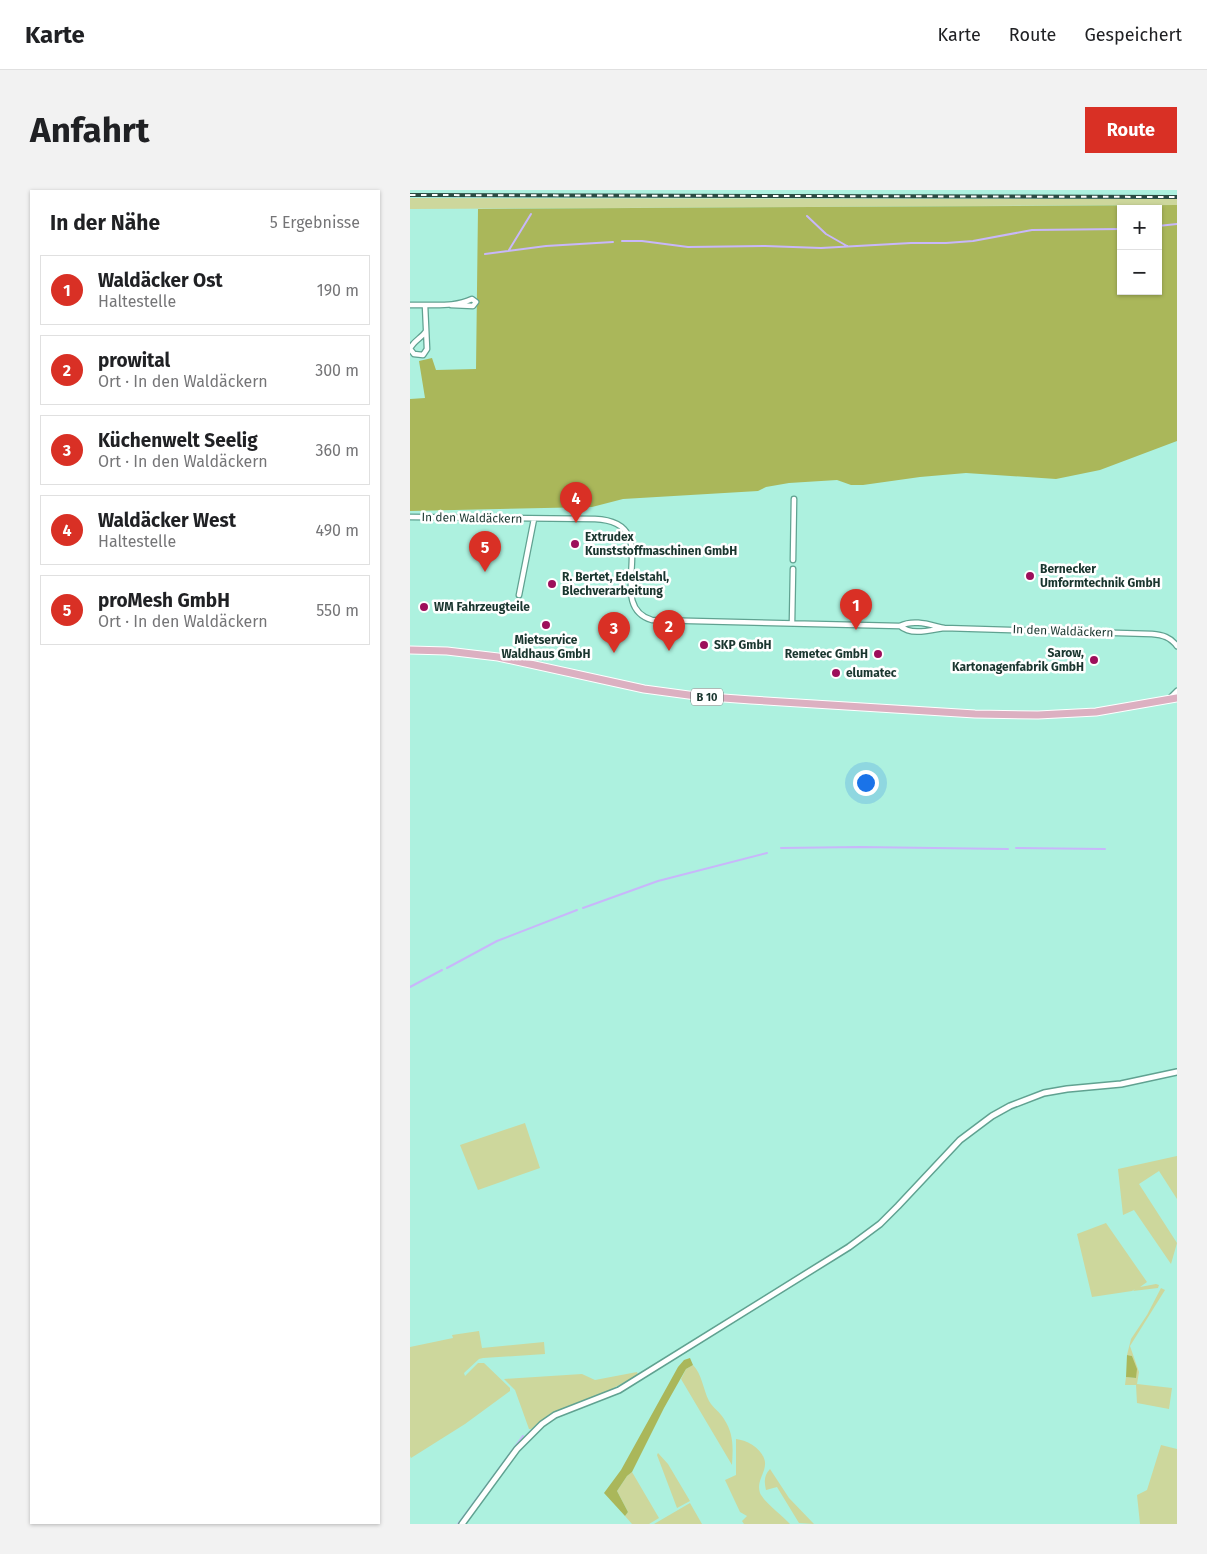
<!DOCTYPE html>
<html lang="de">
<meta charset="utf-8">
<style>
body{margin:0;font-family:"Fira Sans",sans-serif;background:#f2f2f2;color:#202124}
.controls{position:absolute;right:15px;top:15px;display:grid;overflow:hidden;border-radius:0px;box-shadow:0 1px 4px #0004}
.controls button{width:45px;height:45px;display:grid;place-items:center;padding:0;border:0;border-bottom:1px solid #e0e0e0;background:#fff;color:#202124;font:25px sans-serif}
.you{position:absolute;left:455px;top:592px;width:18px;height:18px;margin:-12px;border:4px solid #fff;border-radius:50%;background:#1a73e8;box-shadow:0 0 0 8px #1a73e833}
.badge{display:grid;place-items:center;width:32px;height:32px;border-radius:50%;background:#d93025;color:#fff;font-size:16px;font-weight:700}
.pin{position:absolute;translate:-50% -41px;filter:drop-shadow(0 1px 2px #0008)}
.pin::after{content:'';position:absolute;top:26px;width:18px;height:15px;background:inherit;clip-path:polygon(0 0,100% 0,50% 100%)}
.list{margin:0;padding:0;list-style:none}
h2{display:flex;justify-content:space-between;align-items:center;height:65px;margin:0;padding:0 20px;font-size:21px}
h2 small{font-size:16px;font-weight:400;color:#757577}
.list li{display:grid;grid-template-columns:32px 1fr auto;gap:15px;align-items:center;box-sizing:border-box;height:70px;margin:0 10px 10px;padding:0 10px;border:1px solid #e0e0e0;border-radius:0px}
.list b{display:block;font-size:19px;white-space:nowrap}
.list p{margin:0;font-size:16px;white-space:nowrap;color:#757577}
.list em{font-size:16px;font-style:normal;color:#757577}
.map{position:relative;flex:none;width:767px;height:1334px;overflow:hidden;border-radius:0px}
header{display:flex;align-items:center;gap:30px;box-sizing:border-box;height:70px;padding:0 25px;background:#fff;border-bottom:1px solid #e0e0e0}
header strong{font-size:24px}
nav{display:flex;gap:28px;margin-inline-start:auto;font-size:18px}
.intro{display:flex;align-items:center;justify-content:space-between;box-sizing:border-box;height:120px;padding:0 30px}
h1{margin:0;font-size:35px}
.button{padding:12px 22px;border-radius:0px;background:#d93025;color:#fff;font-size:18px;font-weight:700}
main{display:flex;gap:30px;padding:0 30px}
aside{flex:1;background:#fff;border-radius:0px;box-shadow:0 1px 4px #0004}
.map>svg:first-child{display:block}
.green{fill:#cdd79c}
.forest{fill:#aab75a;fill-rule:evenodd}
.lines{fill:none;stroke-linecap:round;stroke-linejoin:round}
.stream{stroke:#c8b7fa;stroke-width:2}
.minor-casing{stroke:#60a291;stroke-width:7}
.tertiary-casing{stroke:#60a291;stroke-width:8}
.primary-casing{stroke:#fff;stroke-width:9}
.minor{stroke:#fff;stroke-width:4.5}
.tertiary{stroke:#fff;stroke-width:5}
.primary{stroke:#dcb0c1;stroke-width:7}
.rail-casing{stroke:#2b4b43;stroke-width:4}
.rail{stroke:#fff;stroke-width:2;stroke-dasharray:5.5;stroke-linecap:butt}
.poi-dot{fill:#9d0f5b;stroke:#fff;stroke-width:2}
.labels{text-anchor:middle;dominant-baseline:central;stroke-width:5;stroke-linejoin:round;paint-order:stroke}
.shield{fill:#fff;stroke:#5f726d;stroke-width:1}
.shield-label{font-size:11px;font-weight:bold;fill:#1a362f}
.street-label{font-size:12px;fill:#1a362f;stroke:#fff}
.poi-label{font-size:12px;font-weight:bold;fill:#1a362f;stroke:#fff;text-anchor:start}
</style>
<header>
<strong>Karte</strong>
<nav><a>Karte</a><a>Route</a><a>Gespeichert</a></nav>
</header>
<div class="intro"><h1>Anfahrt</h1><a class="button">Route</a></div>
<main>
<aside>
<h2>In der Nähe<small>5 Ergebnisse</small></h2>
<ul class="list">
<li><span class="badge">1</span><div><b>Waldäcker Ost</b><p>Haltestelle</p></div><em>190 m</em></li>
<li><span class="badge">2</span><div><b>prowital</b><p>Ort · In den Waldäckern</p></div><em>300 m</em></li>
<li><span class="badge">3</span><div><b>Küchenwelt Seelig</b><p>Ort · In den Waldäckern</p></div><em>360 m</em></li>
<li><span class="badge">4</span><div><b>Waldäcker West</b><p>Haltestelle</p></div><em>490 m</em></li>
<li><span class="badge">5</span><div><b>proMesh GmbH</b><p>Ort · In den Waldäckern</p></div><em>550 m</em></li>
</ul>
</aside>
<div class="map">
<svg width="767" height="1334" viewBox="0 0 767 1334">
<rect width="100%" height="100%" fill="#adf1df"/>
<path class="green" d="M 0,8 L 767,9 L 767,15 L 0,19 Z
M 115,933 L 130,978 L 68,1000 L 50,955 Z
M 767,966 L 767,1009 L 749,981 L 729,994 L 767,1053 L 761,1074 L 724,1020 L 713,1025 L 708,979 Z
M 696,1033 L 737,1092 L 730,1097 L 746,1094 L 749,1095 L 748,1098 L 723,1101 L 725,1099 L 722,1101 L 682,1107 L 667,1044 Z
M 751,1098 L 755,1100 L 720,1156 L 729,1182 L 727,1194 L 762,1198 L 759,1219 L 727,1213 L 726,1195 L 715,1195 L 716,1187 L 726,1188 L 726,1179 L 722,1166 L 717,1165 L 721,1149 L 737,1125 Z
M 69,1141 L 72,1158 L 134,1152 L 135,1164 L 73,1168 L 69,1169 L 54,1183 L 55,1186 L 68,1173 L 74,1173 L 100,1198 L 100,1201 L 55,1234 L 1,1268 L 0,1266 L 0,1157 L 43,1148 L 42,1145 Z
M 283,1175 C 292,1184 293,1199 299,1211 C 303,1218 310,1222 314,1229 C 324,1244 323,1258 322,1275 L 271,1189 L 276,1179 Z
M 227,1182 L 228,1185 L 198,1201 L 144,1222 L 121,1239 L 119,1239 L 105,1200 L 94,1189 L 172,1184 L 185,1190 Z
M 326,1249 C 337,1250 353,1259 355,1272 C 356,1283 346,1291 350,1303 C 354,1312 373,1326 380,1334 L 334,1334 L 332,1331 L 337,1326 L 330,1322 L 315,1290 L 326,1285 Z
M 751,1255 L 767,1259 L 767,1334 L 730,1334 L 727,1305 L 737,1300 Z
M 248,1263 L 258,1274 L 280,1311 L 267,1318 L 247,1265 Z
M 360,1279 L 379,1308 L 404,1334 L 389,1333 L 367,1297 L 356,1300 C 354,1292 354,1285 360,1279 Z
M 222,1282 L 249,1328 L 239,1334 L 222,1334 L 215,1326 L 218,1322 L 207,1301 L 217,1286 Z
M 280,1313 L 292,1334 L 244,1334 Z"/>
<path class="forest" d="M 767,15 L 767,251 L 690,280 L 646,289 L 556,283 L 510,287 L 453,295 L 441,295 L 427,290 L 379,293 L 356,297 L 348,301 L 213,309 L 182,317 L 0,321 L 0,209 L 15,208 L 9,171 L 22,168 L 26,180 L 66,179 L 68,19 ZM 711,19 L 748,19 L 748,101 L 711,101 Z
M 717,1165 L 722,1166 L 727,1179 L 726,1188 L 716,1187 Z
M 280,1168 L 283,1175 L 276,1179 L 254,1218 L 222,1282 L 217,1286 L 207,1301 L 218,1322 L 215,1326 L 194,1303 L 211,1280 L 268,1177 L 274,1170 Z"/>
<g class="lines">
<path class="stream" d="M 397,26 L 416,44 L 437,56
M 748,36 L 767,34
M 212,51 L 232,51 L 278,57 L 355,56 L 411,58 L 501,53 L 536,53 L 563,51 L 622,40 L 711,39
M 99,60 L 121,24
M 75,64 L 136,56 L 203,52
M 371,658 L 450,657 L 598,659
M 606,658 L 695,659
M 173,718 L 248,691 L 357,663
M 37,778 L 87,751 L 167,720
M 0,797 L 32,780
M 48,1334 L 113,1246"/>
<defs>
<path id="minor" d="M 0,115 L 15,115 L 17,159 L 13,165 L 4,164 L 0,159 C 3,151 12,148 16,141
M 15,115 C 32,115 47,116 62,109 L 66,112 L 63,116 L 41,115
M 0,327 L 185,329 C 258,332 191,415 242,430 L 490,436 C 504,429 520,435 534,438
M 383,370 L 384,309
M 109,405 L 124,329
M 382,433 L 383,379
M 490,436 C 502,446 520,440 534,438 L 742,444 C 753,445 760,447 767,456
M 759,509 L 767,501"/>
<path id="tertiary" d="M 52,1334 L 107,1259 L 132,1234 L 145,1225 L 209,1200 L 439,1057 L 470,1034 L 488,1016 L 550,950 L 582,926 L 600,916 L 634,903 L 657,899 L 711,894 L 767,882"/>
<path id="primary" d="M 0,460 L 37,461 L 88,467 L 234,499 L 286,506 L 341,510 L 565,524 L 628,525 L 686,522 L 767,508"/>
</defs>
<use href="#minor" class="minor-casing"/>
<use href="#tertiary" class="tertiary-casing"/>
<use href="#primary" class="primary-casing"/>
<use href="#minor" class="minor"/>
<use href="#tertiary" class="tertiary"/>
<use href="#primary" class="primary"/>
<defs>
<path id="rail" d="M 0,5 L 767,7"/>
</defs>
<use href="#rail" class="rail-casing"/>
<use href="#rail" class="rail"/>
</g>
<g class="poi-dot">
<circle cx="165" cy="354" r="5"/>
<circle cx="620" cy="386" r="5"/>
<circle cx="142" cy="394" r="5"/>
<circle cx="14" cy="417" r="5"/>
<circle cx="136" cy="435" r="5"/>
<circle cx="294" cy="455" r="5"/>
<circle cx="468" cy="464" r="5"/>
<circle cx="684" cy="470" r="5"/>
<circle cx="426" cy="483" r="5"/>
</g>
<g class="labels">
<rect class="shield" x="281" y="498.5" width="32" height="17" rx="4"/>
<g class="shield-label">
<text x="297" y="507">B 10</text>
</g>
<g class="street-label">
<text transform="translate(62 328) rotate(1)">In den Waldäckern</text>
<text transform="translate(653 441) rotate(2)">In den Waldäckern</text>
</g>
<g class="poi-label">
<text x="175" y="347">Extrudex<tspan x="175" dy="14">Kunststoffmaschinen GmbH</tspan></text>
<text x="630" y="379">Bernecker<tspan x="630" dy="14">Umformtechnik GmbH</tspan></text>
<text x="152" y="387">R. Bertet, Edelstahl,<tspan x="152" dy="14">Blechverarbeitung</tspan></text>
<text x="24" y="417">WM Fahrzeugteile</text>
<text x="136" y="450" text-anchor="middle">Mietservice<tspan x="136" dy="14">Waldhaus GmbH</tspan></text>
<text x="304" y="455">SKP GmbH</text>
<text x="674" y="463" text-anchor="end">Sarow,<tspan x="674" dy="14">Kartonagenfabrik GmbH</tspan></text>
<text x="458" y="464" text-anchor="end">Remetec GmbH</text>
<text x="436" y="483">elumatec</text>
</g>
</g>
</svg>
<div class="controls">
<button>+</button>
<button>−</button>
</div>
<div class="you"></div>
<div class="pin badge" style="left:446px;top:440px">1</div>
<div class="pin badge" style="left:259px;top:461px">2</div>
<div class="pin badge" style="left:204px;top:463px">3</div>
<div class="pin badge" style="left:166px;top:333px">4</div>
<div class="pin badge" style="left:75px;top:382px">5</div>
</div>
</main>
